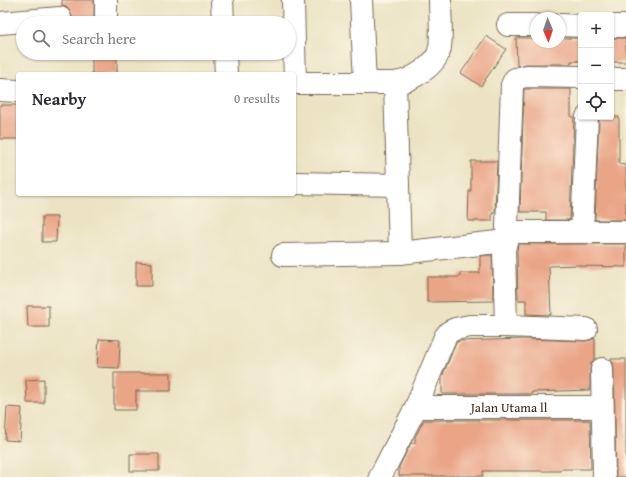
<!DOCTYPE html>
<meta charset="utf-8">
<style>
body{margin:0;font-family:"Gentium Book Plus",serif;background:#f2f2f3;color:#2b2b33}
.controls{position:absolute;right:12px;top:12px;display:grid;overflow:hidden;border-radius:4px;box-shadow:0 1px 3px #0004}
.controls button{width:36px;height:36px;display:grid;place-items:center;padding:0;border:0;border-bottom:1px solid #e1e1e2;background:#fff;color:#2b2b33;font:20px sans-serif}
.compass{position:absolute;left:530px;top:12px;width:36px;height:36px;border-radius:50%;background:#fff;box-shadow:0 1px 3px #0004;rotate:178deg}
.list{margin:0;padding:0;list-style:none}
h2{display:flex;justify-content:space-between;align-items:center;height:52px;margin:0;padding:0 16px;font-size:17px}
h2 small{font-size:13px;font-weight:400;color:#7c7c81}
.icon{flex:none;width:22px;height:22px;fill:none;stroke:currentColor;stroke-width:2;stroke-linecap:round;stroke-linejoin:round}
.map{position:relative;flex:none;width:626px;height:477px;overflow:hidden}
.search{position:absolute;background:#fff;box-shadow:0 1px 3px #0004;left:16px;top:16px;width:280px;height:44px;display:flex;align-items:center;gap:10px;box-sizing:border-box;padding:0 14px;border-radius:22px;color:#7c7c81;font-size:15px}
.panel{position:absolute;background:#fff;box-shadow:0 1px 3px #0004;left:16px;top:72px;width:280px;height:124px;border-radius:4px}
.map>svg:first-child{display:block}
.building{fill:#eaa486}
.lines{fill:none;stroke-linecap:round;stroke-linejoin:round}
.minor-casing{stroke:#796b58;stroke-width:24}
.minor{stroke:#fff;stroke-width:22}
.labels{text-anchor:middle;dominant-baseline:central;stroke-width:4;stroke-linejoin:round;paint-order:stroke}
.street-label{font-size:13px;fill:#3b2a1e;stroke:#fcf5e5}
</style>
<div class="map">
<svg width="626" height="477" viewBox="0 0 626 477">
<rect width="100%" height="100%" fill="#fcf5e5"/>
<filter id="ink" filterUnits="userSpaceOnUse"><feTurbulence type="fractalNoise" baseFrequency=".025" numOctaves="2"/><feDisplacementMap in="SourceGraphic" scale="8" xChannelSelector="R" yChannelSelector="G"/><feConvolveMatrix kernelMatrix="1 2 1 2 8 2 1 2 1" color-interpolation-filters="sRGB"/></filter>
<filter id="wash" filterUnits="userSpaceOnUse"><feTurbulence type="fractalNoise" baseFrequency=".012" numOctaves="4" result="noise"/><feDisplacementMap in="SourceGraphic" scale="16" xChannelSelector="R" yChannelSelector="G"/><feGaussianBlur stdDeviation="0.9" result="paint"/><feColorMatrix in="noise" values="0 0 0 0 0 0 0 0 0 0 0 0 0 0 0 0 0 1.4 0 .05"/><feComposite in="paint" operator="in"/></filter>
<g filter="url(#wash)">
<rect width="100%" height="100%" fill="#ebe3c3"/>
<g id="blocks">
<path class="building" d="M 62,0 L 94,0 L 94,21 L 72,21 L 72,17 L 70,11 L 66,7 L 62,6 Z
M 486,36 L 506,49 L 481,86 L 461,73 Z
M 516,38 L 536,38 L 536,42 L 560,42 L 560,38 L 581,38 L 581,61 L 571,61 L 571,64 L 526,64 L 517,66 Z
M 611,38 L 626,38 L 626,62 L 611,62 Z
M 92,53 L 117,53 L 117,74 L 92,74 Z
M 524,89 L 571,89 L 571,117 L 574,117 L 570,220 L 546,220 L 546,212 L 520,212 Z
M 0,105 L 18,105 L 18,139 L 0,139 Z
M 599,117 L 619,117 L 619,164 L 626,165 L 626,220 L 595,220 Z
M 471,161 L 497,161 L 495,213 L 492,213 L 492,221 L 468,221 L 469,191 L 471,191 Z
M 42,217 L 57,217 L 56,242 L 42,242 Z
M 518,244 L 626,244 L 626,267 L 581,266 L 581,265 L 549,266 L 551,315 L 526,314 L 526,300 L 518,300 L 517,251 Z
M 492,255 L 493,301 L 427,302 L 427,277 L 460,277 L 460,273 L 480,273 L 480,256 Z
M 136,262 L 152,263 L 152,286 L 136,286 Z
M 27,306 L 49,306 L 49,327 L 28,327 Z
M 595,338 L 595,358 L 591,363 L 590,369 L 590,390 L 532,392 L 532,394 L 442,394 L 442,377 L 456,343 L 459,341 L 523,339 L 586,341 L 591,340 Z
M 99,339 L 120,340 L 119,368 L 97,367 Z
M 610,359 L 626,359 L 626,477 L 616,477 L 614,369 L 613,363 Z
M 114,373 L 171,373 L 171,391 L 136,391 L 136,410 L 114,410 Z
M 44,379 L 44,403 L 27,403 L 26,380 Z
M 7,407 L 22,408 L 20,441 L 5,440 Z
M 424,420 L 590,420 L 591,469 L 561,469 L 560,471 L 483,471 L 483,476 L 399,476 L 399,467 L 411,443 L 415,443 L 415,437 Z
M 130,454 L 159,454 L 159,471 L 130,471 Z"/>
</g>
</g>
<g filter="url(#ink)">
<use href="#blocks" fill-opacity="0" stroke="#796b58" stroke-width="1"/>
<g class="lines">
<defs>
<g id="minor">
<path d="M 106,0 L 106,23"/>
<path d="M 222,0 L 223,23"/>
<path d="M 293,0 L 295,83"/>
<path d="M 361,0 L 365,83"/>
<path d="M 0,23 L 60,18"/>
<path d="M 508,25 L 536,25"/>
<path d="M 560,25 L 581,26"/>
<path d="M 611,26 L 626,26"/>
<path d="M 225,53 L 226,74"/>
<path d="M 611,79 L 626,79"/>
<path d="M 294,83 L 395,83 C 411,81 438,65 440,47 C 442,33 440,14 440,0"/>
<path d="M 395,83 L 400,253 L 506,241"/>
<path d="M 0,90 L 18,91"/>
<path d="M 294,183 L 398,185"/>
<path d="M 508,232 L 626,232"/>
<path d="M 582,232 L 587,117"/>
<path d="M 283,255 L 400,253"/>
<path d="M 506,326 L 504,250 L 508,232 L 507,227 L 512,85 L 515,79 L 526,76 L 581,77"/>
<path d="M 602,369 L 604,477"/>
<path id="s1" d="M 416,407 L 602,407"/>
<path d="M 380,477 L 416,407 L 445,337 L 449,332 L 455,329 L 470,326 L 506,326 L 586,329"/>
</g>
</defs>
<use href="#minor" class="minor-casing"/>
<use href="#minor" class="minor"/>
</g>
</g>
<g class="labels">
<g class="street-label">
<text stroke="none"><textPath href="#s1" startOffset="93">Jalan Utama ll</textPath></text>
</g>
</g>
</svg>
<div class="controls">
<button>+</button>
<button>−</button>
<button><svg class="icon" aria-label="locate" viewBox="0 0 24 24"><circle cx="12" cy="12" r="6"/><path d="M12 2v4M12 18v4M2 12h4M18 12h4"/></svg></button>
</div>
<svg class="compass" viewBox="-18 -18 36 36"><path d="M0-13l5 13h-10z" fill="#e53935"/><path d="M0 13l5-13h-10z" fill="#7c7c81"/></svg>
<div class="search"><svg class="icon" aria-label="search" viewBox="0 0 24 24"><circle cx="10" cy="10" r="6"/><path d="M15 15l6 6"/></svg>Search here</div>
<section class="panel">
<h2>Nearby<small>0 results</small></h2>
<ul class="list">
</ul>
</section>
</div>
